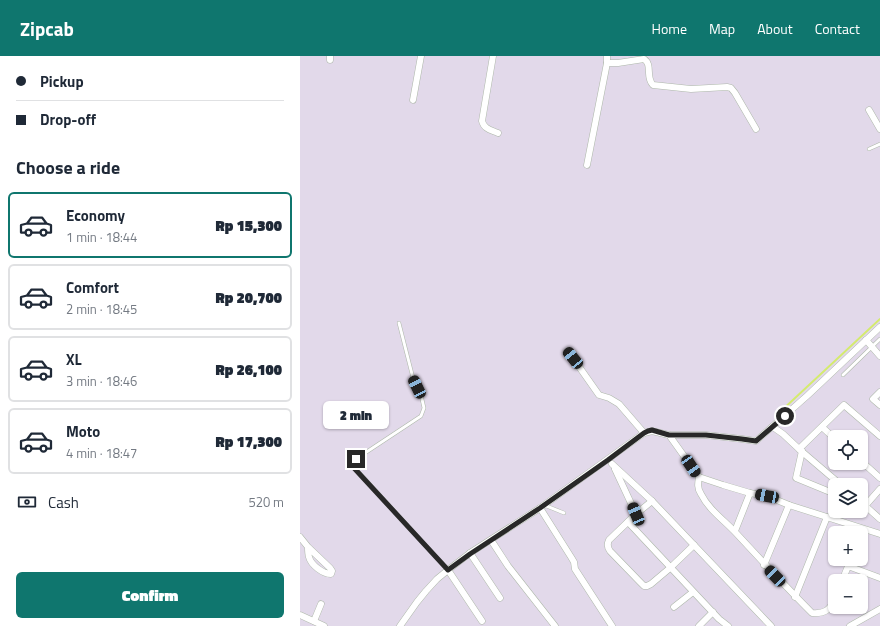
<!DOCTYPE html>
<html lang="en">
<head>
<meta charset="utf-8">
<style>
  :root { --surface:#fff; --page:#f2f2f3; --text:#1f2937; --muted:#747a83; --line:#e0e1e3; --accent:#0f766e }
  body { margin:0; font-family:"Titillium Web",sans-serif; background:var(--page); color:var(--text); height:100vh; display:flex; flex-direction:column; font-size:15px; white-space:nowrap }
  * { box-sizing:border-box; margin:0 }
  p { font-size:13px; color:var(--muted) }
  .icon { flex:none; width:22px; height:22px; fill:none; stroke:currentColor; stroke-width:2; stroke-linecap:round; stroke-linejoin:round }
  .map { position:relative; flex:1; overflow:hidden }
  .panel { display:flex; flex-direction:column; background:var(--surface); width:300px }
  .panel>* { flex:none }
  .guide { display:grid; align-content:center; height:88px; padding:0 16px; background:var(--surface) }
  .tools { position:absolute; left:528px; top:374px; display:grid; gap:8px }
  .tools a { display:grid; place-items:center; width:40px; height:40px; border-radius:6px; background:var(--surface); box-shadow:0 1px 3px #0004; font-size:20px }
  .end { position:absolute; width:18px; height:18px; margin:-9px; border:5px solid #282828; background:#fff; box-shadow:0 0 0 2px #fff }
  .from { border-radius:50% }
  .bubble { position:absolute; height:28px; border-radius:6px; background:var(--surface); box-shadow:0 1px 3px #0004; font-size:13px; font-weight:800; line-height:28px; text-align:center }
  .car { position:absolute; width:12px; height:24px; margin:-12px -6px; border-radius:5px; box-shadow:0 0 3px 1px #0007; background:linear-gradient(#222 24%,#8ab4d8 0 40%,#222 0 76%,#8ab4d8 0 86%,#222 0) }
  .guide b { display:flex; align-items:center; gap:14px; height:38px; font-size:15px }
  .guide b+b { border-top:1px solid var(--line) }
  .guide i { width:10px; height:10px; background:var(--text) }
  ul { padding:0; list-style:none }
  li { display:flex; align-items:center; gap:12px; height:66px; margin:0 8px 6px; padding:0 8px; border:2px solid var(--line); border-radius:6px }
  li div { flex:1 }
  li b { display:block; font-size:15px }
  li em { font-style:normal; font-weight:800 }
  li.on { border-color:var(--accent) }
  li>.icon { width:36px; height:36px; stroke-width:1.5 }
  h2 { padding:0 16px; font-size:18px; line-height:48px }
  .pay { display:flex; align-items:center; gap:10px; height:44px; padding:0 16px; font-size:15px }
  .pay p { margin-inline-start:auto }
  .action { display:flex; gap:8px; margin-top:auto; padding:8px 16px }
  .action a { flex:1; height:46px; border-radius:6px; background:var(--accent); color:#fff; font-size:16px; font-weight:800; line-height:46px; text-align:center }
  header { display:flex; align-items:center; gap:24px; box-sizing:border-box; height:56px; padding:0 20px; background:var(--accent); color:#fff }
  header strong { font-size:19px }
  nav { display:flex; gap:22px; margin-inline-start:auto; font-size:14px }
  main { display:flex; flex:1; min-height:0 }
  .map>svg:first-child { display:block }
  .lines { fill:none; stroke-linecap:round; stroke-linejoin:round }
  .stream { stroke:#d4eb6d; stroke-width:2 }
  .service-casing { stroke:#aeb8aa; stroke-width:4 }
  .minor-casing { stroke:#aeb8aa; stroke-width:7 }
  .service { stroke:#fff; stroke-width:3 }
  .minor { stroke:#fff; stroke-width:6 }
  .route { stroke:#282828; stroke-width:5 }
</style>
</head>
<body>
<header>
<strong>Zipcab</strong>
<nav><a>Home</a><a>Map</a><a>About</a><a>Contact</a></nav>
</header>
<main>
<section class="panel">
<div class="guide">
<b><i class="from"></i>Pickup</b>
<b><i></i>Drop-off</b>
</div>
<h2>Choose a ride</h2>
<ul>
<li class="on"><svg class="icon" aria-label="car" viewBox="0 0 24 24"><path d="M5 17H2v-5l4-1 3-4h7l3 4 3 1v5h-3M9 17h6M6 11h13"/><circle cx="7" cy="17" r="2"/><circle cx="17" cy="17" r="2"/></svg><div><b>Economy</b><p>1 min · 18:44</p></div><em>Rp 15,300</em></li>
<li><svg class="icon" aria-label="car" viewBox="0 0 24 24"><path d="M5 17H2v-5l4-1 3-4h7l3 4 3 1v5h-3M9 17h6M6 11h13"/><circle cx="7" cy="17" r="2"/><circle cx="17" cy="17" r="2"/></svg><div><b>Comfort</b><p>2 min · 18:45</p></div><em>Rp 20,700</em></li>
<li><svg class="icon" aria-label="car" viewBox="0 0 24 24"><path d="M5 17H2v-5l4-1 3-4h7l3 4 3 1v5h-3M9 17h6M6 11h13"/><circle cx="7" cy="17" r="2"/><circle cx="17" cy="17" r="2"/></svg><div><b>XL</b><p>3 min · 18:46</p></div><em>Rp 26,100</em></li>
<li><svg class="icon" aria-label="car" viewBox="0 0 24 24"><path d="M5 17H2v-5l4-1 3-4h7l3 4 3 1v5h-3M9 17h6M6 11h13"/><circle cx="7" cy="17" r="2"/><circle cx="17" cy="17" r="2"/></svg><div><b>Moto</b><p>4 min · 18:47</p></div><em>Rp 17,300</em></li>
</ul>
<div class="pay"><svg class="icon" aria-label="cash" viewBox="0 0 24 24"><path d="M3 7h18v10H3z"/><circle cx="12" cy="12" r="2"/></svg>Cash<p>520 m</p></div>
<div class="action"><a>Confirm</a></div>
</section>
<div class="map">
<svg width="580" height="570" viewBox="0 0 580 570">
  <rect width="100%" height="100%" fill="#e2d9ea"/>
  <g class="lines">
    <path class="stream" d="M480 356 580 263"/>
    <defs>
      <g id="service">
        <path d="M569 93 580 88"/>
        <path d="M99 267 113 322 121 339 124 352 121 360 56 403 55 412 148 514"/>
        <path d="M543 319 580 283"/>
        <path d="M244 449 264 457"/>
      </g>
      <g id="minor">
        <path d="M30 0V4"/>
        <path d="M193 0 182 65C184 73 191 74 198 77"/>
        <path d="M307 0V7H318L344 3C353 9 345 21 353 29L391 33 427 31 431 32 435 37 456 73"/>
        <path d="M113 44 121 0"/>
        <path d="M569 54 580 73"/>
        <path d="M287 109 307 7"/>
        <path d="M566 284 580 300"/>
        <path d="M268 295 299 339 309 342 319 348 344 377"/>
        <path d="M580 336 573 343 580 349"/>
        <path d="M473 371 483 378 499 393 544 349 580 380"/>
        <path d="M522 371 535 383"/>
        <path d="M369 379 399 421 423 429 450 437 467 440 489 449 580 478"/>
        <path d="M500 394 541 429"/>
        <path d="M502 395 496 422 535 438"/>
        <path d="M561 405 580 422"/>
        <path d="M312 408 352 445 471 570"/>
        <path d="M315 413 336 458"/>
        <path d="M399 421C398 427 397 432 401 438 409 454 424 464 436 477 461 504 486 531 512 557 525 558 529 554 535 544"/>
        <path d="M352 445 336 458 309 484C307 488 307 491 310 495L340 526 344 530H347L351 528 370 512 394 489"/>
        <path d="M562 447 580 463"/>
        <path d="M561 448 565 450 580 433"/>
        <path d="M240 452 271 501 274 506 275 513 312 570"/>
        <path d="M328 466 419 563 428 570"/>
        <path d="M435 475 450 437"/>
        <path d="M0 481 8 491 30 512 32 515 31 518C23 518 11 509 9 501 8 498 8 494 8 491"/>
        <path d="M191 484 208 510 255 570"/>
        <path d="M170 497 200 542"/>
        <path d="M464 509 489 449"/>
        <path d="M548 510 580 522"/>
        <path d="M148 514 182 565"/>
        <path d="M542 525 551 503"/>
        <path d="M495 541 527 461"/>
        <path d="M374 551 393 536"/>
        <path d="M0 559 24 570"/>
        <path d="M14 565 21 548"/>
        <path d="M100 570 117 546 126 535 137 523 148 514 170 497 240 452 308 403 344 377 352 375 369 379H406L442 383 456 385 508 339 580 271"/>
        <path d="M399 570 413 556"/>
        <path d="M550 570 580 553"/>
      </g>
    </defs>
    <use href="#service" class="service-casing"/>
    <use href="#minor" class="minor-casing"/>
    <use href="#service" class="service"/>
    <use href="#minor" class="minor"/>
  </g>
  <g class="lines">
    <path class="route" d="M56 403 54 412 148 514 170 498 240 452 308 404 344 377 348 375 352 374 369 379H406L442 383 456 385 485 360"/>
  </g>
</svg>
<div class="tools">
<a><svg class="icon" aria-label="locate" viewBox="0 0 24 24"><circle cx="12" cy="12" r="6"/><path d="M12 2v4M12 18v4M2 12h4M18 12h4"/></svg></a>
<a><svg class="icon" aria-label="layers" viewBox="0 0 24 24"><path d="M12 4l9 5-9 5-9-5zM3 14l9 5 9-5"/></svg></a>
<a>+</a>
<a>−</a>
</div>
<i class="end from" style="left:485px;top:360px"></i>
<i class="end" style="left:56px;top:403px"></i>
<div class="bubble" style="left:23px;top:345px;width:66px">2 min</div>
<i class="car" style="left:273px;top:302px;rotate:321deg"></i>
<i class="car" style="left:117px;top:331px;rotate:334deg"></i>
<i class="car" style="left:391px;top:410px;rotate:146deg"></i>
<i class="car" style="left:467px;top:440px;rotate:281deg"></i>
<i class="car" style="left:336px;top:458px;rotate:337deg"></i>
<i class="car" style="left:475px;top:520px;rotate:316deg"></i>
</div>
</main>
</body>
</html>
